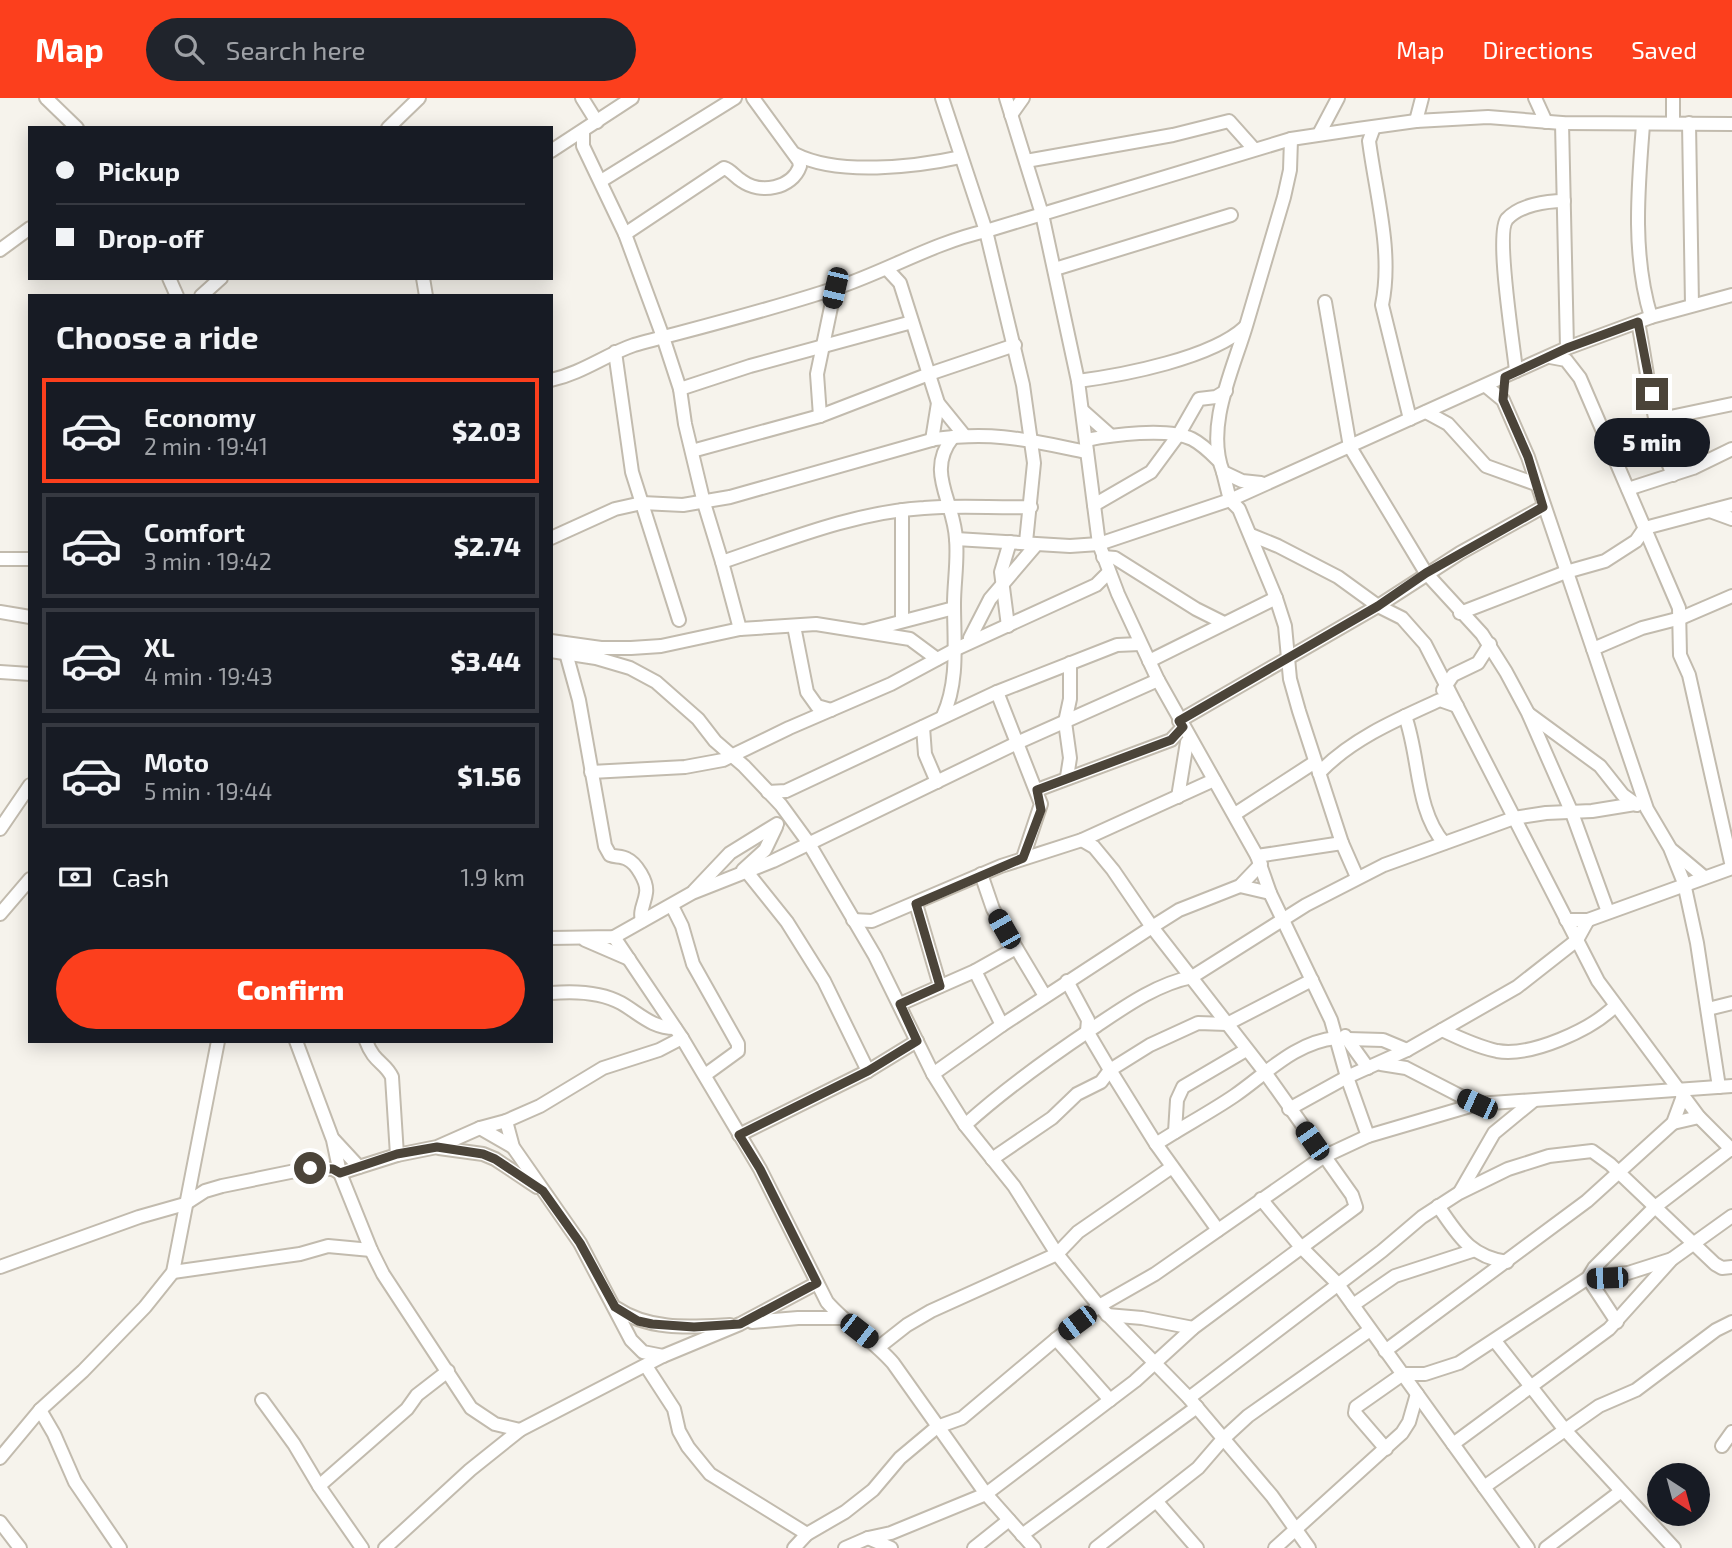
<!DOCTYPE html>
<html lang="en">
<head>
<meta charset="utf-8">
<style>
  :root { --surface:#171b24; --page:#20242c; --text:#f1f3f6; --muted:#9ea1a6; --line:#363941; --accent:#fc3f1d }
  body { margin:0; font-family:"Exo 2",sans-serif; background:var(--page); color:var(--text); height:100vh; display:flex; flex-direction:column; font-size:26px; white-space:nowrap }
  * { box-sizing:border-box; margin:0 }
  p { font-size:23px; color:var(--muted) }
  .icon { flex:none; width:38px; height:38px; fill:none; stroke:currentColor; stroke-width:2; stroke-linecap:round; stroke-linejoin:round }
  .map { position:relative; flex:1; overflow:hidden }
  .sheet { position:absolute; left:28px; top:196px; width:525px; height:749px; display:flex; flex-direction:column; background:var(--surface); border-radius:0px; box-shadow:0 4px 18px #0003 }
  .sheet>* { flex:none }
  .hud { position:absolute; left:28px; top:28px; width:525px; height:154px; border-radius:0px; box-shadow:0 4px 18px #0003; display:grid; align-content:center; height:154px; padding:0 28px; background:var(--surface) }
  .needle { width:46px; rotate:144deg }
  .tools { position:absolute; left:1647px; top:1365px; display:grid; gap:14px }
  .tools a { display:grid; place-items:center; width:63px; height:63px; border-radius:50%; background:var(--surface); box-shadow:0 4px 18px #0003; font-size:35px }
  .end { position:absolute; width:32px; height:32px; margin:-16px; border:9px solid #4b4439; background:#fff; box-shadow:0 0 0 4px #fff }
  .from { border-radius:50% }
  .bubble { position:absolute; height:49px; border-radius:24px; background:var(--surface); box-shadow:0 4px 18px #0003; font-size:23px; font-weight:800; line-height:49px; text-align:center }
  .car { position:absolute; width:21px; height:42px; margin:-21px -10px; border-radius:9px; box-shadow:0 0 5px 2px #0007; background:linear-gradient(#222 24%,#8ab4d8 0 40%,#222 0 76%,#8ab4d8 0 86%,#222 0) }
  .hud b { display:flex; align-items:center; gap:24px; height:66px; font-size:26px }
  .hud b+b { border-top:2px solid var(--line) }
  .hud i { width:18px; height:18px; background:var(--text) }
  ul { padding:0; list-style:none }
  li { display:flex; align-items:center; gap:21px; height:105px; margin:0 14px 10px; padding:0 14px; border:4px solid var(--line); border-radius:0px }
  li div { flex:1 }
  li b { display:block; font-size:26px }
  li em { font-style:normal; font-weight:800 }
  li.selected { border-color:var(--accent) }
  li>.icon { width:63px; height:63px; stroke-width:1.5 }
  h2 { padding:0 28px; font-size:32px; line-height:84px }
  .pay { display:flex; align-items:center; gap:18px; height:77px; padding:0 28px; font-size:26px }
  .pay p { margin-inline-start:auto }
  .primary-button { display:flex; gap:14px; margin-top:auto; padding:14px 28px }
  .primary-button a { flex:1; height:80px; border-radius:42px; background:var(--accent); color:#fff; font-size:28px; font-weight:800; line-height:80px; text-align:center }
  header { display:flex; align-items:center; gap:42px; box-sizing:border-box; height:98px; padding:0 35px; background:var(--accent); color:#fff }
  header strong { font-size:33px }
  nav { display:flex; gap:38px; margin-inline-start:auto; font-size:24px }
  .search { width:490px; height:63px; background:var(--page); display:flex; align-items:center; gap:18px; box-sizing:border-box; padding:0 24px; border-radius:38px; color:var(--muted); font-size:26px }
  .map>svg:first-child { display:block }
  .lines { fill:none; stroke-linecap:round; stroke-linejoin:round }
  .minor-casing { stroke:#c2bbae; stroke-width:16 }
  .minor { stroke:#fff; stroke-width:12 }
  .route { stroke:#4b4439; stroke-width:9 }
</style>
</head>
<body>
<header>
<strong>Map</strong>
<div class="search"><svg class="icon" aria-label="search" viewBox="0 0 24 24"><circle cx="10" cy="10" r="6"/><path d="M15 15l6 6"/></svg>Search here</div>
<nav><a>Map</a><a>Directions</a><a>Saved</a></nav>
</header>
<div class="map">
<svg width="1732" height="1450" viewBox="0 0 1732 1450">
  <rect width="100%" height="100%" fill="#f6f3ec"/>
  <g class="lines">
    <defs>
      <g id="minor">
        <path d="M46 0 77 30"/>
        <path d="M582 0 597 24"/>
        <path d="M942 0 986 133 1023 287 1034 365 1026 444"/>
        <path d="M1006 0 1042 116 1078 283 1099 446 1118 496 1158 582 1257 758 1270 795 1331 922 1347 979 1368 1038"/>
        <path d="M1535 0 1546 24"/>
        <path d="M1673 0V24"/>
        <path d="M1011 17 1023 0"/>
        <path d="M1416 23 1422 0"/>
        <path d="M1562 25 1567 250"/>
        <path d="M1689 25 1692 207"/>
        <path d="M1643 27C1638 91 1632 157 1651 219"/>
        <path d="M1374 29 1369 43C1376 97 1393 154 1382 207L1410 321"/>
        <path d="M388 30 419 0"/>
        <path d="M583 34V48L625 136 663 239 680 291 685 326 704 405 722 464C787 442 855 414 924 410 959 407 995 410 1031 409"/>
        <path d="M1319 36 1338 0"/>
        <path d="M551 53 632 0"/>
        <path d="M795 56C838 78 915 69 961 59"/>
        <path d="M1026 63 1173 37 1229 23 1254 51"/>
        <path d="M601 83 735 0"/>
        <path d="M625 136 724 70C731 72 735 79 742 83 760 96 792 91 800 68L799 63 753 0"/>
        <path d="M0 152 30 130"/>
        <path d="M887 171 900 185 938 305 964 337"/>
        <path d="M1055 171 1231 117"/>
        <path d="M169 180 177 198"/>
        <path d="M423 180 426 198"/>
        <path d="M201 198 221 180"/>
        <path d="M1325 204 1350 349 1426 475 1482 536 1506 574 1528 615 1572 715 1608 814"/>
        <path d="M1638 224C1648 274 1652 330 1673 377"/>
        <path d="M615 254 632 374 679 522"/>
        <path d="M1550 259 1566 262 1580 280 1679 510 1680 557 1689 577 1732 769"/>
        <path d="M1516 273C1514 250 1495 135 1507 121 1520 107 1546 103 1564 103"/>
        <path d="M551 282C582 275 605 257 634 247 701 229 770 212 836 190 887 173 933 145 986 133L1291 41 1358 31 1416 23 1488 19 1562 25 1732 26"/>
        <path d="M1078 283C1124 277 1212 260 1245 229"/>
        <path d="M1486 288 1503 302 1528 359 1593 551"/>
        <path d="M680 291 750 268 912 224"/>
        <path d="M1083 313 1110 337"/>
        <path d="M1426 314 1448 326 1486 368 1536 386"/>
        <path d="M820 318 817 276 835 190"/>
        <path d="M1656 322 1732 306"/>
        <path d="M932 342 938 305"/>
        <path d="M1086 342C1111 337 1168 329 1192 341 1202 346 1210 354 1218 362"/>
        <path d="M692 353 820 318 929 276 1015 247"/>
        <path d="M1223 374 1230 402 1239 411 1276 500 1285 528 1290 581 1299 613 1342 745 1357 779"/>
        <path d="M1261 385 1242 383 1223 374C1205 328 1233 272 1246 228 1259 185 1271 142 1284 99L1290 72 1291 41"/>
        <path d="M1628 391 1693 370 1732 351"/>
        <path d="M1094 407 1151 374 1179 336 1199 301 1216 299 1226 293"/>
        <path d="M902 412V523"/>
        <path d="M1710 413 1732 421"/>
        <path d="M1251 437 1278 448 1338 479 1378 508 1402 520 1425 546 1598 883 1699 1019 1732 1052"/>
        <path d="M551 440 615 411 642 405 683 407 730 399 935 341C996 333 1027 342 1087 354"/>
        <path d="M956 441 1070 448 1099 446 1230 402 1567 250 1651 219 1732 197"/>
        <path d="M1103 459 1115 460 1196 511 1224 525"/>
        <path d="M0 461H30"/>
        <path d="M722 464 740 531"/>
        <path d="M0 514 30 519"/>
        <path d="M1460 515 1566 474 1605 463 1636 443 1645 430 1732 407"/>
        <path d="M794 528 807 594 817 608 831 612"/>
        <path d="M1008 528 1001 474 1010 444"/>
        <path d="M866 533 954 510"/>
        <path d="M970 540 990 501 1036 447"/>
        <path d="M551 543 601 550H631L661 548 740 531 816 526 910 541 937 561"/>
        <path d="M551 553 596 560 630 570 656 584 698 621 715 643 744 668 781 707 808 744 875 858 933 976 965 1027 1014 1088 1057 1156 1099 1208 1189 1300 1272 1398 1309 1450"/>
        <path d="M566 555 579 602 605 748 610 757C615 759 622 758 627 761 636 765 648 784 646 795 645 805 639 812 642 823"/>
        <path d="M1149 563 1276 500"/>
        <path d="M0 574 30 576"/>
        <path d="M1443 592 1453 577 1478 565 1490 546"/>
        <path d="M997 594 1041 706 1023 760"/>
        <path d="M1529 616 1600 668 1623 697 1637 707"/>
        <path d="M943 618C959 583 954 544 954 506 954 485 958 463 956 441 954 402 925 374 953 339"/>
        <path d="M1405 618C1420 659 1415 711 1444 745"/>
        <path d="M1179 623 1378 508 1460 455 1543 409"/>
        <path d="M923 629 925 656 937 684"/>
        <path d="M591 674 685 669 723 662 789 630 891 586 956 551 1096 487 1109 474"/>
        <path d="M1319 675C1351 641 1398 621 1440 602L1457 608"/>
        <path d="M1067 679 1070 660 1065 624 1070 601V565"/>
        <path d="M1037 692 1171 642 1183 629"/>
        <path d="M768 694 786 693 997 594 1117 547 1140 546"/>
        <path d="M1178 699 1187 644"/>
        <path d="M1235 716 1315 664"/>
        <path d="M0 731 30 687"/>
        <path d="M1673 753 1704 779"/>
        <path d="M1257 758 1342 745"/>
        <path d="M743 772 765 752 776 729"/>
        <path d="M747 774 787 824 824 883 868 973"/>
        <path d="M981 776 993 811 1045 898"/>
        <path d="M1240 788 1270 795"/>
        <path d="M694 793 730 755 777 726"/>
        <path d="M916 806 940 888"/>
        <path d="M672 808 682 828 693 866 738 946V953L705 977"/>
        <path d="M0 816 30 781"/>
        <path d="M853 822 872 823 1001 768 1082 742 1214 682"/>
        <path d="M1566 822H1588L1732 770"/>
        <path d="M614 839 682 940 760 1071 827 1204C847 1227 873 1242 893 1265L986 1396 1034 1450"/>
        <path d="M551 840 614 839 692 795 773 763 1019 644 1158 582"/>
        <path d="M585 842 629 861"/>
        <path d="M975 873 1002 927"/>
        <path d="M1067 883 1088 922 1087 933 1110 972 1156 1046 1218 1132"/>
        <path d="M551 895C574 893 601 894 621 905 640 916 652 930 675 930"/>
        <path d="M900 906 975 873 1016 850"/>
        <path d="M1708 911 1732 905"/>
        <path d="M1442 932C1459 940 1478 949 1497 953 1531 959 1591 932 1615 908"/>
        <path d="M1345 938 1368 970"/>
        <path d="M1348 941 1383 942 1407 952"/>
        <path d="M296 943 333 1042 340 1075 371 1152 383 1176 471 1310 495 1326 520 1332"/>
        <path d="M366 943C374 965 385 964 392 979L397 1057"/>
        <path d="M1381 966 1406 970 1476 1006"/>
        <path d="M933 976 1002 927 1152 829 1179 812 1240 788 1261 766"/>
        <path d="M1719 989 1697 845 1684 785 1670 750 1647 711 1593 551 1642 530 1681 520 1732 498"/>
        <path d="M1289 1011 1347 979 1407 952 1517 889 1577 842 1588 822"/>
        <path d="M506 1023 513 1049 580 1145 631 1242 643 1254 663 1258"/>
        <path d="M1673 1025 1699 1019"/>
        <path d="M965 1027C1005 991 1048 960 1093 930 1123 910 1156 886 1192 879L1306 807 1384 767 1514 720 1546 715 1592 713 1635 706"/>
        <path d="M480 1030 513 1049"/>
        <path d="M1175 1034 1177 1002 1183 989 1246 952"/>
        <path d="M739 1037 868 973 917 943"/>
        <path d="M334 1042 359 1069"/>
        <path d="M1156 1046C1182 1029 1209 1015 1234 998 1266 976 1295 944 1336 940"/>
        <path d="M439 1050 483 1056 495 1061 537 1089"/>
        <path d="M992 1061 1052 1020 1077 996 1101 984 1110 972 1150 947 1198 925 1227 926 1312 882"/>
        <path d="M1460 1094 1494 1035 1533 1003"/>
        <path d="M1261 1101 1300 1148 1337 1185 1528 1450"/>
        <path d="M1438 1108C1459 1138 1469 1158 1507 1164"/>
        <path d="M0 1169 139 1119 185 1106 205 1093 222 1088 310 1070 333 1071 340 1075 397 1057 437 1049 480 1030 506 1023 540 1008 603 970 659 952 682 940"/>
        <path d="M173 1174 300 1156 328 1148 371 1152"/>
        <path d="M1588 1180 1628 1175 1672 1161"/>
        <path d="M1588 1180 1617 1224"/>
        <path d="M1353 1207 1395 1178 1472 1153"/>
        <path d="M616 1210C650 1233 691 1229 730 1227"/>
        <path d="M1107 1217 1142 1220 1193 1230"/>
        <path d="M752 1224 798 1220H842"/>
        <path d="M1056 1241 1110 1302"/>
        <path d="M1495 1243 1565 1332 1674 1450"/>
        <path d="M879 1249 907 1227 931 1213 1057 1156 1078 1134 1172 1069"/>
        <path d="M1385 1253 1587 1103 1673 1025 1683 998"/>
        <path d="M646 1268 674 1311 679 1333 688 1349 710 1376 807 1436"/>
        <path d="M1189 1300 1382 1153 1422 1119 1459 1095 1508 1071 1549 1058 1592 1053 1610 1066 1715 1166 1722 1170 1732 1169"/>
        <path d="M262 1302 294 1346 319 1388"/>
        <path d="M40 1312 54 1336 75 1384 120 1450"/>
        <path d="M1453 1346 1609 1231 1672 1161 1732 1118"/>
        <path d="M1722 1348 1732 1334"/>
        <path d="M1386 1351 1355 1315 1356 1309 1403 1276H1425L1459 1265 1588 1180 1594 1170 1655 1109 1732 1050"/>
        <path d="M0 1360 40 1312 83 1273 145 1209 173 1174 218 943"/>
        <path d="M1484 1389 1599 1308 1636 1292 1716 1232 1732 1224"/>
        <path d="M1157 1404 1197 1450"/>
        <path d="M0 1424 20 1450"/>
        <path d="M1022 1437 1197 1309"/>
        <path d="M868 1440 891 1450"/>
        <path d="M362 1450 319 1388 407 1311 417 1297 448 1273"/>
        <path d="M385 1450 470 1372 520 1332 663 1258 740 1226 817 1185"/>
        <path d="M794 1450 807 1436 845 1414 873 1392 900 1360 937 1329 962 1320 1056 1241 1099 1208 1155 1176 1323 1059 1368 1038 1477 1006 1732 988"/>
        <path d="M845 1450 868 1440 891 1435 986 1396 1135 1283 1193 1230 1356 1109 1352 1097 1264 973 1152 829 1113 772 1094 749 1082 742"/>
        <path d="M974 1450 1009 1422"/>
        <path d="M1096 1450 1198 1370 1223 1341 1248 1318 1370 1232"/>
        <path d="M1275 1450 1402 1335 1409 1324 1417 1296"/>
        <path d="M1546 1450 1620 1394"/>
      </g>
    </defs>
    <use href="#minor" class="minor-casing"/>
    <use href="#minor" class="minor"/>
  </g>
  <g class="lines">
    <path class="route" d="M310 1070 333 1071 340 1075 397 1056 437 1049 483 1056 495 1061 543 1093 580 1145 615 1209 638 1223 652 1226 694 1229 740 1226 817 1185 760 1071 739 1037 868 973 917 943 900 906 940 888 916 806 1023 760 1041 712 1037 692 1171 642 1183 629 1179 623 1378 508 1426 475 1543 409 1528 359 1503 302 1505 279 1567 250 1638 224 1652 296"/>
  </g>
</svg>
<div class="tools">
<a><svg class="needle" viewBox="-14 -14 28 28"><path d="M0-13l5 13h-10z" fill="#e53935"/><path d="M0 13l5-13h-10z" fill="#9ea1a6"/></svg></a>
</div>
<i class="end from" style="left:310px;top:1070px"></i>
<i class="end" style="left:1652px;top:296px"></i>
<div class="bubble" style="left:1594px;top:320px;width:116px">5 min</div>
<i class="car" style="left:835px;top:190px;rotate:193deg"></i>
<i class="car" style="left:1004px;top:831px;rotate:330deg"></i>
<i class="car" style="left:1477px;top:1006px;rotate:294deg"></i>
<i class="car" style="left:1312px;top:1043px;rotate:325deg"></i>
<i class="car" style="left:1607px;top:1180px;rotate:268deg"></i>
<i class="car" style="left:1077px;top:1225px;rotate:233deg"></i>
<i class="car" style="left:859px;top:1233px;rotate:128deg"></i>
<div class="hud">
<b><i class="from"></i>Pickup</b>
<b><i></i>Drop-off</b>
</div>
<section class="sheet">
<h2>Choose a ride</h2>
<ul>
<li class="selected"><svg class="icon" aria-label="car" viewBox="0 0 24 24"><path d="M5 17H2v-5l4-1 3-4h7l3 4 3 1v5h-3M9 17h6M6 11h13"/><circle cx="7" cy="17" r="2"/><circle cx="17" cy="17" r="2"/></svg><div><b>Economy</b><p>2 min · 19:41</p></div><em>$2.03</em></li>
<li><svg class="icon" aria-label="car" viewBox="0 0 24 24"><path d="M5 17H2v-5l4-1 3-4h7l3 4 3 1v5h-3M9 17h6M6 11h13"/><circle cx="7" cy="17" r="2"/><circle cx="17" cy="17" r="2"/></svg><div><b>Comfort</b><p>3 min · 19:42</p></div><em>$2.74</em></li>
<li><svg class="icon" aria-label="car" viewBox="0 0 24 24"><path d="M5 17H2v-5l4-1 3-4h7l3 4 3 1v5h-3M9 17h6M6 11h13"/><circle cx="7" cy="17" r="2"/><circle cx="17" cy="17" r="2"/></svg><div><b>XL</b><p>4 min · 19:43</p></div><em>$3.44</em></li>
<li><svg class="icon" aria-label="car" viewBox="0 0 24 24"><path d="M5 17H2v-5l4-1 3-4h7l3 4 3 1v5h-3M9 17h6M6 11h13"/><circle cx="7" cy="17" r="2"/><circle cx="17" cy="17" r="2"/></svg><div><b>Moto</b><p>5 min · 19:44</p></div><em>$1.56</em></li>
</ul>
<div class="pay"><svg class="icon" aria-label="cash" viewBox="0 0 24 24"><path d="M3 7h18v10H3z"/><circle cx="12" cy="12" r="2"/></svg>Cash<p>1.9 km</p></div>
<div class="primary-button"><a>Confirm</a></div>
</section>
</div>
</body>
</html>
